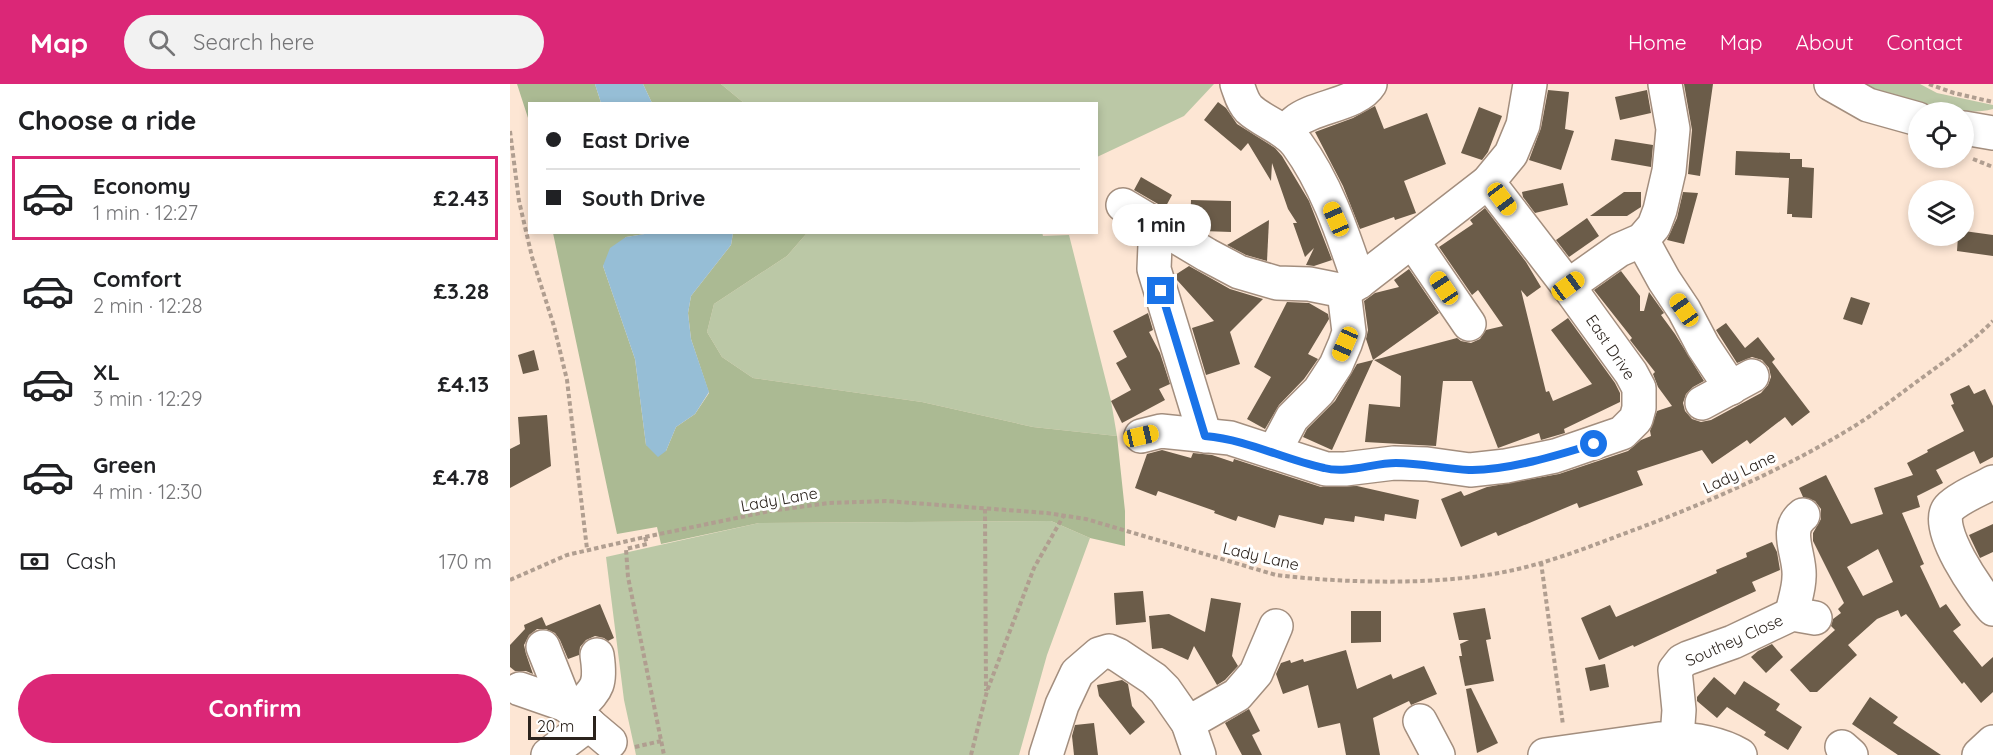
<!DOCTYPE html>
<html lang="en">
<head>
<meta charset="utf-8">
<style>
  :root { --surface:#fff; --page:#f2f2f2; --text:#202124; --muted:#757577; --line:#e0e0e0; --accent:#db2777 }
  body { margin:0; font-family:Quicksand,sans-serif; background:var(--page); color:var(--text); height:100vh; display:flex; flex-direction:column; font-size:22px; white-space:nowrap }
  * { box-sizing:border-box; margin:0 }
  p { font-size:20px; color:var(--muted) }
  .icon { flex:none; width:33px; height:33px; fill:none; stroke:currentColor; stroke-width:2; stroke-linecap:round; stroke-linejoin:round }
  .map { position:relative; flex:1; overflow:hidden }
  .details { display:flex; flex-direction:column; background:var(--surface); width:510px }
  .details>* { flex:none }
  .top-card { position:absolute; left:18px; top:18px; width:570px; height:132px; border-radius:0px; box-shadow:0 3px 9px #0003; display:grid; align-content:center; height:132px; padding:0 18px; background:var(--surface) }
  .buttons { position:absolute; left:1398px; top:18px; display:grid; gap:12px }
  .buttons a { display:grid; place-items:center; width:66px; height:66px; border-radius:50%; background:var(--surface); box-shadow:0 3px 9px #0003; font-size:30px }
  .scale { position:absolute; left:18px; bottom:15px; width:68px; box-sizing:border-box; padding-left:6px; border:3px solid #2b231d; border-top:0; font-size:16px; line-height:21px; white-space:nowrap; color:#2b231d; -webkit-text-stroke:4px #fff; paint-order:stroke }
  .end { position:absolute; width:27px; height:27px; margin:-14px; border:8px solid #1a73e8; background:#fff; box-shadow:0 0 0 3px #fff }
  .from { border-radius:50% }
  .bubble { position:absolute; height:42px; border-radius:21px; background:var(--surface); box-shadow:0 3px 9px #0003; font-size:20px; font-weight:700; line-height:42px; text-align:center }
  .car { position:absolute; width:18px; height:36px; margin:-18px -9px; border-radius:8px; box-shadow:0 0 4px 2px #0007; background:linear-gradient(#f5c518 24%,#345 0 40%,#f5c518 0 76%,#345 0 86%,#f5c518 0) }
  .top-card b { display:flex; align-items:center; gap:21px; height:57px; font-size:22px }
  .top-card b+b { border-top:2px solid var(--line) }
  .top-card i { width:15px; height:15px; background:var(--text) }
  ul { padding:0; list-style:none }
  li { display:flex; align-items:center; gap:18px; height:84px; margin:0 12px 9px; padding:0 6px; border:3px solid transparent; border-radius:0px }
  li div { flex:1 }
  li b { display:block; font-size:22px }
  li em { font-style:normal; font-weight:700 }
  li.current { border-color:var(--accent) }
  li>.icon { width:54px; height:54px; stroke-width:1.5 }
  h2 { padding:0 18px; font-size:27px; line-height:72px }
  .pay { display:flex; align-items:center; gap:15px; height:66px; padding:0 18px; font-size:22px }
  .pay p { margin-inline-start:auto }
  .cta { display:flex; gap:12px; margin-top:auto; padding:12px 18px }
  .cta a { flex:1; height:69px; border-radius:36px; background:var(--accent); color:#fff; font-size:24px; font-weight:700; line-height:69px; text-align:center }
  header { display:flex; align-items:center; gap:36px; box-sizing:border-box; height:84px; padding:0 30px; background:var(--accent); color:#fff }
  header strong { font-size:28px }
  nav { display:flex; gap:33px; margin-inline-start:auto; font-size:21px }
  .search { width:420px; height:54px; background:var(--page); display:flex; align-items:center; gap:15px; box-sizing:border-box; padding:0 21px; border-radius:33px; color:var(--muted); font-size:22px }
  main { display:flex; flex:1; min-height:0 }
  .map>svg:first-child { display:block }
  .green { fill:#bbc8a6 }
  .forest { fill:#abba93 }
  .water { fill:#96bed6 }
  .building { fill:#6b5c49; fill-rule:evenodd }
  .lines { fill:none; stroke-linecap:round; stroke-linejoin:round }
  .minor-casing { stroke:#a38e7e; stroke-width:36 }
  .path { stroke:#b09e90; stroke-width:4; stroke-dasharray:4.5 3; stroke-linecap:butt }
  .minor { stroke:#fff; stroke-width:33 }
  .route { stroke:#1a73e8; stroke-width:8 }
  .labels { text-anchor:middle; stroke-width:6; stroke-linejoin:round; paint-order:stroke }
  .street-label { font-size:16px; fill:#2b231d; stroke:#fff }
</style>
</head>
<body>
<header>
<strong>Map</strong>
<div class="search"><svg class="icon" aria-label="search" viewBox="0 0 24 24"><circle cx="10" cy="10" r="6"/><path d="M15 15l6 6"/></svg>Search here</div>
<nav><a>Home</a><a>Map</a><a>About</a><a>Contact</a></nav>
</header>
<main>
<section class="details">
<h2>Choose a ride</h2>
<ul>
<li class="current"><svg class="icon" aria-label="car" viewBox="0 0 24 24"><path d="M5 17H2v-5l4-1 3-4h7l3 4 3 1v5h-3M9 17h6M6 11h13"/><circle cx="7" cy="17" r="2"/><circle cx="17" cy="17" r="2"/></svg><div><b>Economy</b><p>1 min · 12:27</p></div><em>£2.43</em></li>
<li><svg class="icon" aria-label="car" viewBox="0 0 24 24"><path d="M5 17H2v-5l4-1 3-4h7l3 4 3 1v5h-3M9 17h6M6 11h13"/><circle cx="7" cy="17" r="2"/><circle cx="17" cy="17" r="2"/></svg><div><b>Comfort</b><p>2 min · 12:28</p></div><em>£3.28</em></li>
<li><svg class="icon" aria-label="car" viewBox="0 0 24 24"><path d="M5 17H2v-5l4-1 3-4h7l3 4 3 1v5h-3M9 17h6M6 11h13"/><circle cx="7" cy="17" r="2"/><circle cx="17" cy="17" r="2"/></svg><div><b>XL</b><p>3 min · 12:29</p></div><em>£4.13</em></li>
<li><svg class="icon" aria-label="car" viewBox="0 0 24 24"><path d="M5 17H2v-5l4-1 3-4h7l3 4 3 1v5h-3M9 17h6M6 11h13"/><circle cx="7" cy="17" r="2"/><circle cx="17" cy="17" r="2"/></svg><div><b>Green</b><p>4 min · 12:30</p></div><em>£4.78</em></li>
</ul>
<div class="pay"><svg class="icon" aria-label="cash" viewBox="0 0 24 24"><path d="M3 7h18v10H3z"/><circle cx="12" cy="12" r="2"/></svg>Cash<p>170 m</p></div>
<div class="cta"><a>Confirm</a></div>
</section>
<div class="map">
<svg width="1483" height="671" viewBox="0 0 1483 671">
  <rect width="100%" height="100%" fill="#fde6d4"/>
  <g class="green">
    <path d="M211 0H704L674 32 587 73 586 20 234 19Z"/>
    <path d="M1342 0H1410L1427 9 1483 21V25C1443 35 1380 13 1342 0Z"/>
    <path d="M532 148 533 152 559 151 601 317 607 352 523 343 412 318 243 294 212 273 197 248 204 220 277 172 297 149Z"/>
    <path d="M541 437 580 454 537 571 509 671H126L114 616 96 473 249 439Z"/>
  </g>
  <g class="forest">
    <path d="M7 0H85L91 19 20 20 19 37Z"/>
    <path d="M133 0H211L234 19H142Z"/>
    <path d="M43 149H141L116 153 93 182 125 275 136 361 156 367 166 343 185 330 199 309 181 255 178 229 181 212 221 161 223 149H297L277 172 204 220 197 248 212 273 243 294 412 318 523 343 607 352 615 427V462L580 454 541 437 249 439 151 460 147 443 107 450Z"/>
  </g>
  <g class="water">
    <path d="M85 0H133L142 19H91Z"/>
    <path d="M141 149H223L221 161 181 212 178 229 181 255 199 308 185 330 166 343 156 367 148 373 136 361 125 275 93 182 100 164 116 153Z"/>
  </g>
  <g class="building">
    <path d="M1174 0H1203L1190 92 1178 90 1182 46Z"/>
    <path d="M1038 6 1059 8 1055 45 1064 47 1051 86 1019 76 1031 44Z"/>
    <path d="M1137 6 1141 29 1110 36 1105 13Z"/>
    <path d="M708 18 716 24 727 40 765 64 772 72 799 117 822 176 804 182 796 181 804 164 795 173 783 139H787L778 125 762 79 761 97 738 59 731 67 694 36Z"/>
    <path d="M865 22 874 45 917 29 936 80 894 97 906 129 885 136 884 133 850 145 833 102 805 48 843 34Z"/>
    <path d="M969 23 992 32 978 68 972 76 951 69Z"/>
    <path d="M1105 55 1143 61 1141 83 1101 76Z"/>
    <path d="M1226 67 1280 69V75H1292V83L1304 84 1302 134 1282 133V130H1277L1279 94 1225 91Z"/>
    <path d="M631 93 662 111 655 124 624 106Z"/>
    <path d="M1053 99 1058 121 1025 129 1013 113 1012 108Z"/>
    <path d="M1114 108H1131V123L1117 132H1080Z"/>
    <path d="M1173 108 1188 109 1174 160 1157 156 1167 134Z"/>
    <path d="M681 116 721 117V148L693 147 680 139Z"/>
    <path d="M975 124 1016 178 1031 203 1017 213 1011 206 1036 308 1039 307 1043 317 1082 300 1041 246 1058 234 1105 299 1110 309V318L1054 345 1055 349 1031 356 1029 349 988 364 962 297H933L926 362 855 358 859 320 890 323 891 292 864 276 947 254 951 257 961 259 970 255 976 246 993 242 968 206 962 211 929 163 963 140 960 136Z"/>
    <path d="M1077 134 1089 152 1059 173 1046 156Z"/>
    <path d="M759 136 757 177 736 171 717 161Z"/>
    <path d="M1454 147 1483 151V172L1447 167 1448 152H1454Z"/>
    <path d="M679 182 720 205 753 215 720 248 730 280 696 291 682 244 704 237 667 196 665 191Z"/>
    <path d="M899 185 929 229 863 276 864 274 822 366 793 353 797 345 825 317 847 280 863 276 856 255 858 246 854 217 865 209 889 203 884 196Z"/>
    <path d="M1111 187 1130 212V227H1134L1139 208 1154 229 1151 231 1165 250 1194 297 1183 303 1176 310 1173 319 1175 327 1182 335 1191 338 1201 336 1251 309 1258 301 1261 293 1259 284 1252 276 1242 273 1227 279 1206 246 1216 239 1235 264 1248 253 1265 275 1262 278 1300 328 1282 342 1275 333 1240 360 1237 356 1202 380 1192 366 1127 387 1133 401 1069 424 1067 419 988 452 986 448 951 463 931 415 951 407 954 412 977 403 1049 390 1118 367 1131 356 1141 352 1140 347 1147 327 1162 322 1148 303 1143 290 1145 288 1120 256 1122 254 1084 206Z"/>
    <path d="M1341 213 1360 219 1352 241 1333 235Z"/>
    <path d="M777 218 799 219 818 230 819 235 798 270 808 275 794 295 769 321 755 345 737 335 761 293 744 283Z"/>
    <path d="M638 229 643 246 639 248 650 269 660 300 649 305 655 316 612 339 601 317 621 306 606 279 617 273 603 247Z"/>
    <path d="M24 266 29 286 13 290 8 271Z"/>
    <path d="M1459 301 1464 310 1475 305 1483 322V373L1470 380 1464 367 1426 386 1433 399 1407 412 1410 423 1392 429 1414 480 1410 482 1430 524 1436 520 1451 541 1443 547 1472 583 1483 573V608L1471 619 1454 598 1452 600 1396 530 1391 533 1388 526 1367 535 1338 561 1347 571 1307 608H1300L1280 586 1325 546 1321 542 1323 535 1331 529 1328 525 1334 519 1303 457V449L1311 435V425L1305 417 1293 413 1289 404 1316 391 1341 440 1373 430 1364 404 1403 391 1397 379 1418 368 1417 366 1454 347 1441 321 1444 320 1440 310ZM1368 465 1383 498 1353 512 1337 483Z"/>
    <path d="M37 331 41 382 0 404V365L10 360 8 333Z"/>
    <path d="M652 366 681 374 683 369 702 371 723 378 724 375 811 403 847 402 909 416 906 435 875 430 874 437 845 432 844 438 815 434 813 441 769 431 765 444 728 432 726 437 704 429 705 427 648 407 646 412 625 404 637 370Z"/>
    <path d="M1483 440V468L1470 474 1459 451Z"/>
    <path d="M1262 458 1267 468 1270 486 1242 498 1246 507 1124 563 1123 561 1089 576 1071 534 1100 521 1106 533 1207 489 1206 486 1237 473 1236 469Z"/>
    <path d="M633 507 636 538 606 541 604 509Z"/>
    <path d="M701 514 731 519 722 572 728 582 715 596 707 601 684 562 678 576 652 564 642 565 639 532 659 530 695 548Z"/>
    <path d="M90 520 104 554 98 557 94 554 85 552 76 556 70 563 69 571 58 575 50 556 45 549 36 545H27L19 551 14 561 16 570 23 590 16 587H5L0 583V561L15 545 14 541 32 533 36 542Z"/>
    <path d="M975 524 981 555 976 556 984 597 955 602 949 572H952L950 560 959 556H949L943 529Z"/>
    <path d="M841 527H871V558L841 559Z"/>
    <path d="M1262 560 1273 573 1256 589 1241 573 1248 567Z"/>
    <path d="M836 566 847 605 881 590 883 595 914 582 927 610 901 621 899 617 863 634 870 671H836L830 639 808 644 798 601 773 610 766 590 771 579 780 576 781 579 793 575 794 578Z"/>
    <path d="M1095 580 1099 603 1080 607 1075 584Z"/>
    <path d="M1204 593 1225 611 1234 597 1270 620 1266 626 1292 643 1278 666 1254 651 1256 648 1217 623 1207 634 1187 617V613Z"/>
    <path d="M612 596 618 600 622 622 635 638 620 651 589 612 587 601Z"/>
    <path d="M961 604 988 659 967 669 956 605Z"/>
    <path d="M1360 613 1388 633 1383 639 1431 671H1388L1342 640Z"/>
    <path d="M739 625 750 647 742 651 752 671H732L715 639Z"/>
    <path d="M584 639 588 671H564L562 652 565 641Z"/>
  </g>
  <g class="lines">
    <defs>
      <g id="minor">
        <path d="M727 0C730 8 732 18 739 25 753 38 775 44 787 60 817 101 833 151 849 198"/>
        <path d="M1321 0 1358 21 1408 35"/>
        <path d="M1454 44 1483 49"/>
        <path d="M776 49C779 46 782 41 785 38 804 22 847 21 860 0"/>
        <path d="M613 121 697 171 729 188 767 199 799 200 834 207"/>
        <path d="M652 145 645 161 644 185 695 352"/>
        <path d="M1132 156 1154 196 1174 226 1193 262 1221 304"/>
        <path d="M903 158 959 240"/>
        <path d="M1058 202 1109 166 1132 156 1144 142 1150 126 1159 87 1163 45 1155 0"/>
        <path d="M834 207 849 198 978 98 1001 70 1013 41 1020 0"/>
        <path d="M1192 319 1242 292"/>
        <path d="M631 352 651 347 720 354 816 385H835L884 379 917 380 960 386 996 382 1045 372 1112 349 1126 335 1129 324V304L1121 289 1058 202 978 98"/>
        <path d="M764 368 782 334 809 307 826 281 835 260 839 248 834 207"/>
        <path d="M1483 398C1471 405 1448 414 1439 424 1422 443 1469 509 1483 525"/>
        <path d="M1282 530C1284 518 1289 505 1289 493 1291 472 1273 446 1293 431"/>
        <path d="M10 605 56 621 33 563"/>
        <path d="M56 621 100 658"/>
        <path d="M64 628C86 605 92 604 87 571"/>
        <path d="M910 637 928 671"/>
        <path d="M678 639 727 611 746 589 766 542"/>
        <path d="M1167 654 1169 626 1165 586 1172 577 1178 574 1223 558 1282 530 1305 534"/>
        <path d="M1332 663 1341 671"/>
        <path d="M38 671 79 640"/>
        <path d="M536 671 552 621 567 589 589 570 599 567 608 571 644 595 655 606 678 639 689 671"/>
        <path d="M1035 671 1149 655C1176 654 1207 658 1230 671"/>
        <path d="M1469 671 1483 658"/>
      </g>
    </defs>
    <use href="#minor" class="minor-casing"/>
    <g class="path">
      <path d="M1419 0 1444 9 1483 18"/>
      <path d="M0 47 9 117 22 173 44 242 57 296 77 465"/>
      <path d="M1463 75 1483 83"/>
      <path d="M475 425 476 607"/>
      <path d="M135 453 137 460 116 465 118 493 154 671"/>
      <path d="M1031 478 1053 641"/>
      <path d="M0 496 57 471 135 453 260 427 319 419 376 417 537 429 576 435 766 491C832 499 918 501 983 490 1027 483 1071 466 1113 450 1192 421 1271 387 1343 343 1364 330 1385 314 1405 299 1432 279 1459 261 1483 237"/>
      <path d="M125 663 151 657"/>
      <path d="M461 671 477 607 524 484 554 431"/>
    </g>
    <use href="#minor" class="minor"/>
  </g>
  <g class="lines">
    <path class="route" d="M651 207 695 352C739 356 772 375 814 384 837 390 863 379 886 379 911 379 935 385 959 386 996 387 1049 371 1084 360"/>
  </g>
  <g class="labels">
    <g class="street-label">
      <text transform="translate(1101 263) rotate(56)" y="6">East Drive</text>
      <text transform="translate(1229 388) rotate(-25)" y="6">Lady Lane</text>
      <text transform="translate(269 415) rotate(-10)" y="6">Lady Lane</text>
      <text transform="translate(751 472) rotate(13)" y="6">Lady Lane</text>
      <text transform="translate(1224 556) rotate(-24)" y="6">Southey Close</text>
    </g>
  </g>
</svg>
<div class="buttons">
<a><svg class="icon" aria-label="locate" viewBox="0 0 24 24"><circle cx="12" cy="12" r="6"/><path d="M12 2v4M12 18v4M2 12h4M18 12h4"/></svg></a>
<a><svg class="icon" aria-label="layers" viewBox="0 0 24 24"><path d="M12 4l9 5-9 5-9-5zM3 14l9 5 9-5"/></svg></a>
</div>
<div class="scale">20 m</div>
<i class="end from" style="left:1084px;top:360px"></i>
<i class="end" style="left:651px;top:207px"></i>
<div class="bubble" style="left:602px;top:120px;width:99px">1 min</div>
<i class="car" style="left:992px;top:115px;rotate:143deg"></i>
<i class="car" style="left:826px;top:135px;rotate:336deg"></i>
<i class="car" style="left:1058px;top:202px;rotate:54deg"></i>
<i class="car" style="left:934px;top:204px;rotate:326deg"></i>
<i class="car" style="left:1174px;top:226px;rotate:325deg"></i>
<i class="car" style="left:835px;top:260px;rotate:204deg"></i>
<i class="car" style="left:631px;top:352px;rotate:77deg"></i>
<div class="top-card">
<b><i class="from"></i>East Drive</b>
<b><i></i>South Drive</b>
</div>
</div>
</main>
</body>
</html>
